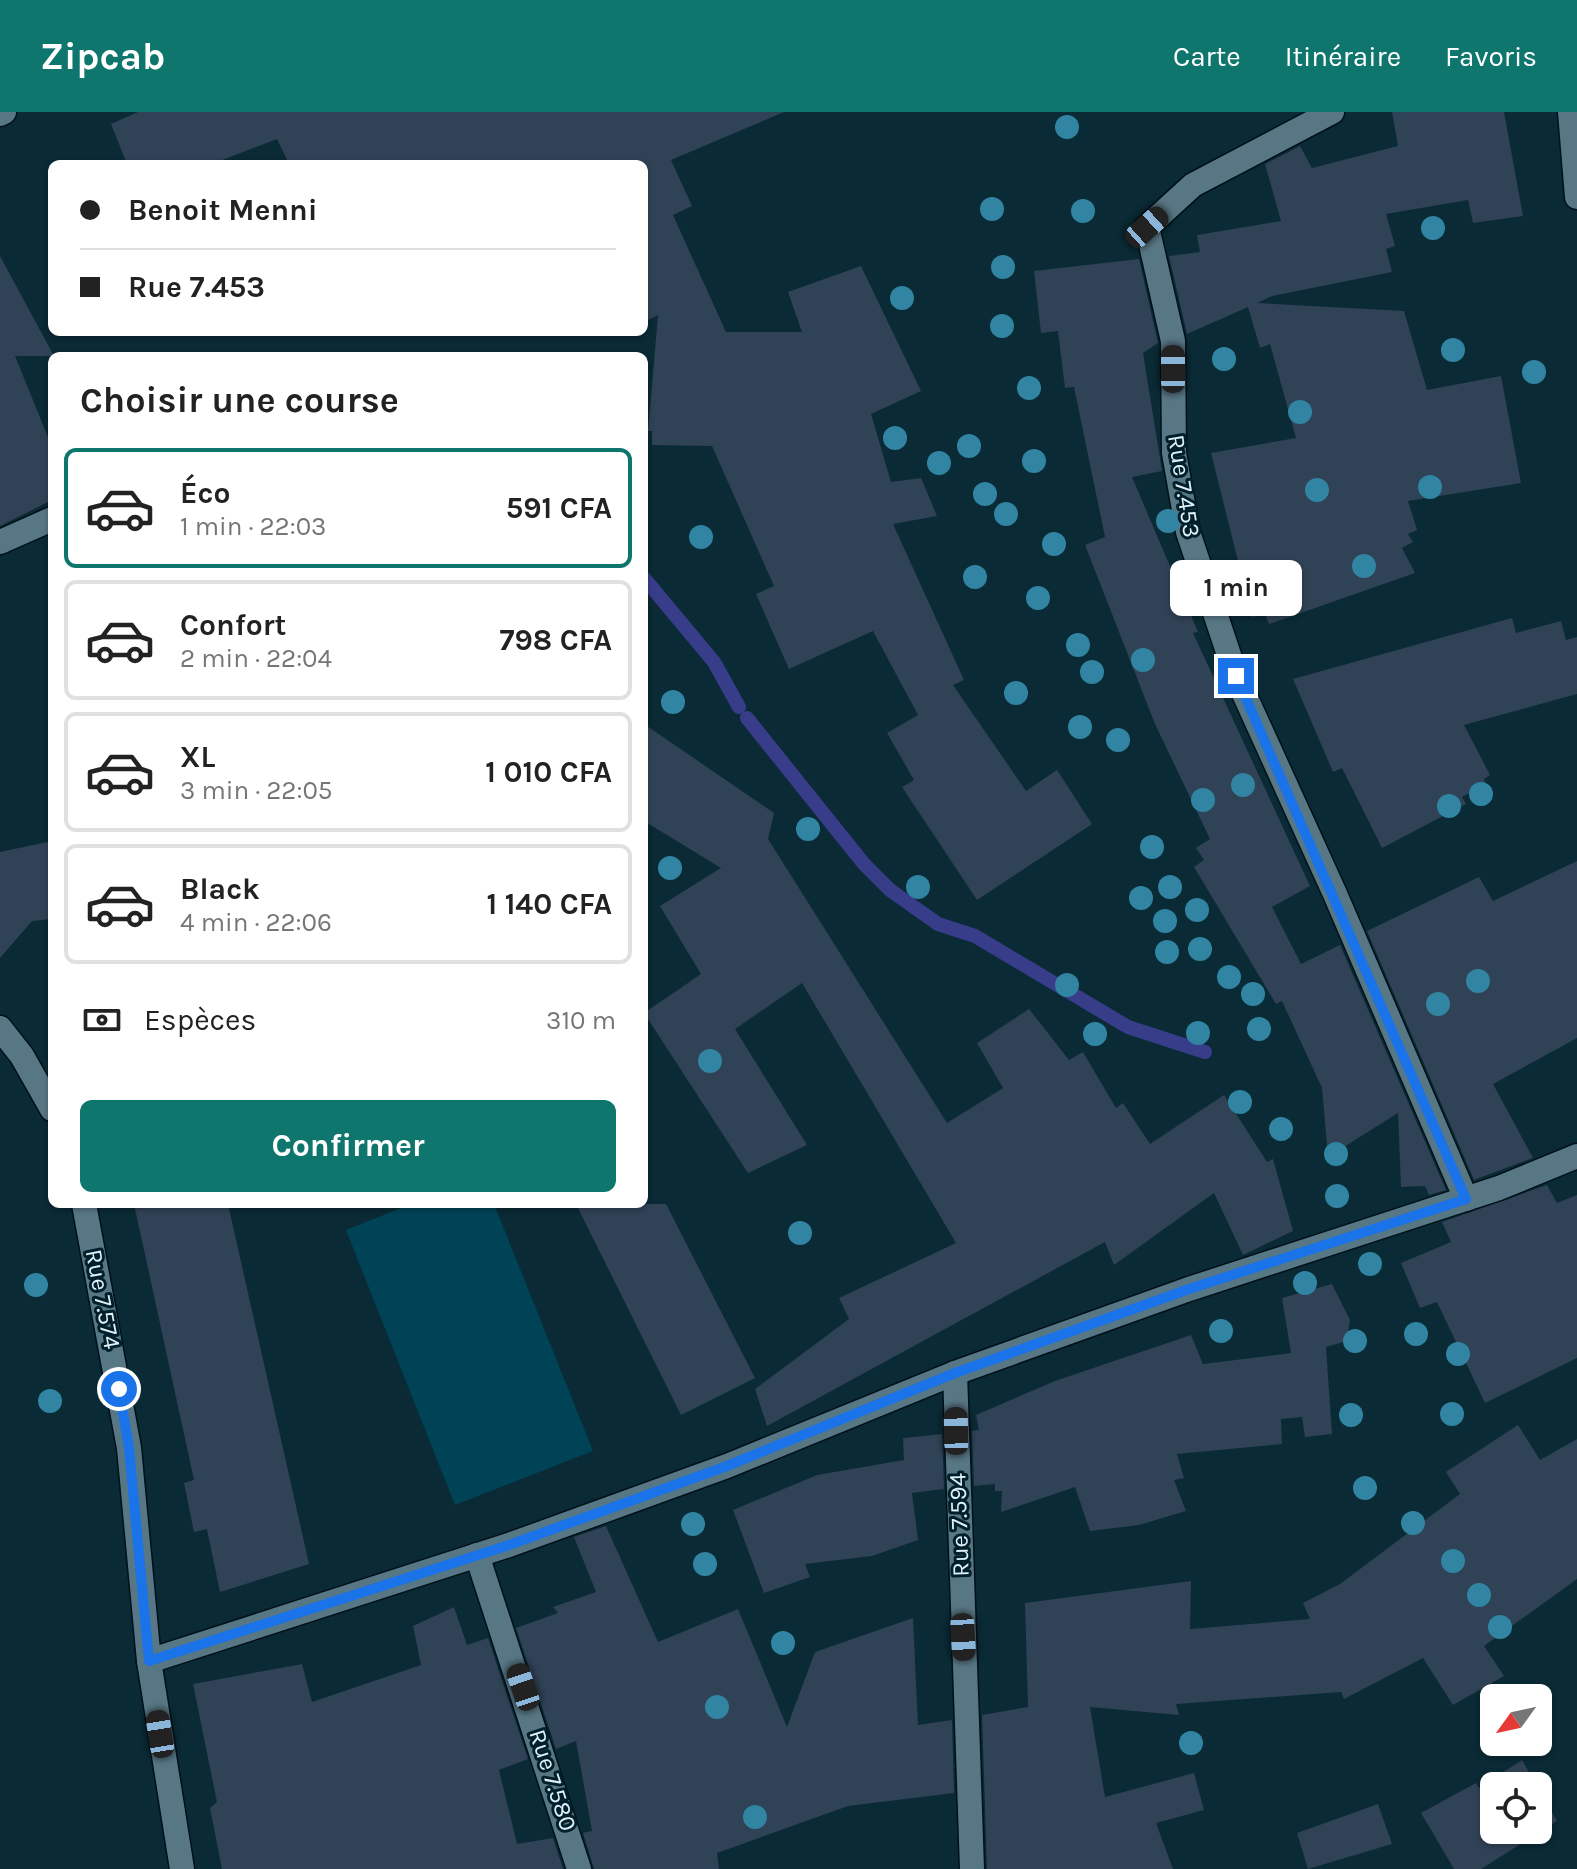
<!DOCTYPE html>
<html lang="fr">
<head>
<meta charset="utf-8">
<style>
  :root { --surface:#fff; --page:#f2f2f2; --text:#222; --muted:#767676; --line:#e0e0e0; --accent:#0f766e }
  body { margin:0; font-family:Karla,sans-serif; background:var(--page); color:var(--text); height:100vh; display:flex; flex-direction:column; font-size:30px; white-space:nowrap }
  * { box-sizing:border-box; margin:0 }
  p { font-size:26px; color:var(--muted) }
  .icon { flex:none; width:44px; height:44px; fill:none; stroke:currentColor; stroke-width:2; stroke-linecap:round; stroke-linejoin:round }
  .map { position:relative; flex:1; overflow:hidden }
  .sheet { position:absolute; left:48px; top:240px; width:600px; height:856px; display:flex; flex-direction:column; background:var(--surface); border-radius:12px; box-shadow:0 2px 6px #0004 }
  .sheet>* { flex:none }
  .top-card { position:absolute; left:48px; top:48px; width:600px; height:176px; border-radius:12px; box-shadow:0 2px 6px #0004; display:grid; align-content:center; height:176px; padding:0 32px; background:var(--surface) }
  .needle { width:52px; rotate:237deg }
  .fabs { position:absolute; left:1480px; top:1572px; display:grid; gap:16px }
  .fabs a { display:grid; place-items:center; width:72px; height:72px; border-radius:12px; background:var(--surface); box-shadow:0 2px 6px #0004; font-size:40px }
  .end { position:absolute; width:36px; height:36px; margin:-18px; border:10px solid #1a73e8; background:#fff; box-shadow:0 0 0 4px #fff }
  .from { border-radius:50% }
  .bubble { position:absolute; height:56px; border-radius:12px; background:var(--surface); box-shadow:0 2px 6px #0004; font-size:26px; font-weight:700; line-height:56px; text-align:center }
  .car { position:absolute; width:24px; height:48px; margin:-24px -12px; border-radius:10px; box-shadow:0 0 6px 2px #0007; background:linear-gradient(#222 24%,#8ab4d8 0 40%,#222 0 76%,#8ab4d8 0 86%,#222 0) }
  .top-card b { display:flex; align-items:center; gap:28px; height:76px; font-size:30px }
  .top-card b+b { border-top:2px solid var(--line) }
  .top-card i { width:20px; height:20px; background:var(--text) }
  ul { padding:0; list-style:none }
  li { display:flex; align-items:center; gap:24px; height:120px; margin:0 16px 12px; padding:0 16px; border:4px solid var(--line); border-radius:12px }
  li div { flex:1 }
  li b { display:block; font-size:30px }
  li em { font-style:normal; font-weight:700 }
  li.selected { border-color:var(--accent) }
  li>.icon { width:72px; height:72px; stroke-width:1.5 }
  h2 { padding:0 32px; font-size:36px; line-height:96px }
  .pay { display:flex; align-items:center; gap:20px; height:88px; padding:0 32px; font-size:30px }
  .pay p { margin-inline-start:auto }
  .cta { display:flex; gap:16px; margin-top:auto; padding:16px 32px }
  .cta a { flex:1; height:92px; border-radius:12px; background:var(--accent); color:#fff; font-size:32px; font-weight:700; line-height:92px; text-align:center }
  header { display:flex; align-items:center; gap:48px; box-sizing:border-box; height:112px; padding:0 40px; background:var(--accent); color:#fff }
  header strong { font-size:38px }
  nav { display:flex; gap:44px; margin-inline-start:auto; font-size:28px }
  .map>svg:first-child { display:block }
  .green { fill:#004357 }
  .lines { fill:none; stroke-linecap:round; stroke-linejoin:round }
  .stream { stroke:#383d8a; stroke-width:14 }
  .building { fill:#304256 }
  .minor-casing { stroke:#001119; stroke-width:27 }
  .minor { stroke:#587785; stroke-width:24 }
  .tree { fill:#3185a2 }
  .route { stroke:#1a73e8; stroke-width:10 }
  .labels { text-anchor:middle; stroke-width:6; stroke-linejoin:round; paint-order:stroke }
  .street-label { font-size:24px; fill:#e0f1f8; stroke:#01202b }
</style>
</head>
<body>
<header>
<strong>Zipcab</strong>
<nav><a>Carte</a><a>Itinéraire</a><a>Favoris</a></nav>
</header>
<div class="map">
<svg width="1577" height="1757" viewBox="0 0 1577 1757">
  <rect width="100%" height="100%" fill="#0a2a35"/>
  <path class="green" d="M411 1092H494L593 1339 455 1393 346 1118Z"/>
  <g class="lines">
    <g class="stream">
      <path d="M644 466 714 550 739 595"/>
      <path d="M747 606 864 752 890 778 938 812 975 824 1128 915 1205 940"/>
    </g>
  </g>
  <g class="building">
    <path d="M138 0H784L671 48 692 94 673 103 726 220H802L788 180 861 154 921 279 871 302 891 370 921 366 937 404 893 412 964 568 953 573 1026 679 1057 658 1092 712 977 788 902 675 914 668 887 621 918 603 873 519 789 557 756 482 774 474 712 334 652 333V319H648L658 203 644 210V52H289L277 27 212 52H127L111 12Z"/>
    <path d="M1392 0H1504L1523 104 1473 111 1468 88 1386 102 1395 134 1386 137 1392 160 1272 184 1257 191 1404 199 1427 278 1501 264 1521 371 1408 389 1417 418 1408 422 1413 430 1402 436 1415 461 1269 512 1265 502 1252 505 1211 341 1296 326 1270 232 1260 236 1248 195 1187 222 1169 144 1200 140 1197 123 1281 109 1265 52 1300 34 1312 56 1398 34Z"/>
    <path d="M0 144 54 244H15L52 335V388L0 414Z"/>
    <path d="M1139 147 1158 231 1143 241 1162 359 1132 365 1198 520 1193 521 1310 774 1272 795 1301 852 1340 833 1446 1078 1429 1083 1425 1074 1401 1075 1398 1001 1328 1045 1322 976 1282 889 1276 892 1194 755 1204 748 1196 736 1210 727 1155 612 1085 433 1105 425 1074 275 1065 276 1058 219 1041 221 1034 159Z"/>
    <path d="M1512 506 1516 521 1561 509 1566 528 1577 525V582L1464 613 1490 663 1484 667 1486 672 1462 685 1466 692 1382 736 1342 656 1333 660 1293 567Z"/>
    <path d="M644 612 774 701 768 727 947 1011 1003 976 977 931 1029 897 1069 948 1083 940 1116 996 1123 991 1150 1032 1224 983 1267 1050 1273 1047 1293 1119 1243 1143 1214 1081 1114 1153 1105 1130 767 1314 755 1277 849 1207 839 1186 956 1131 802 871 735 917 807 1033 748 1061 644 901 701 862 660 794 721 756 644 709Z"/>
    <path d="M52 729V807L32 809 0 846V740Z"/>
    <path d="M1577 749V926L1493 972 1533 1046 1474 1068 1367 819 1479 765 1493 789Z"/>
    <path d="M1547 1073 1557 1091 1577 1083V1246L1485 1291 1437 1190 1420 1196 1401 1151 1451 1130 1442 1110Z"/>
    <path d="M134 1092H228L309 1452 220 1480 207 1417 194 1420 184 1371 194 1368Z"/>
    <path d="M576 1092H666L755 1266 681 1303Z"/>
    <path d="M1332 1172 1350 1208 1347 1229 1326 1235 1332 1322 1305 1325 1302 1305 1281 1307 1282 1332 1177 1342 1184 1366 1174 1368 1186 1399 1139 1413 1090 1419 1075 1375 1001 1400 1002 1379H995V1372L974 1374 972 1319 979 1318 976 1303 1055 1269 1191 1223 1203 1252 1291 1241 1282 1186Z"/>
    <path d="M1518 1313 1540 1348 1577 1327V1467L1484 1534 1504 1564 1453 1593 1423 1546 1344 1587 1341 1580 1176 1592 1179 1603 1090 1595 1105 1685 1194 1661 1204 1698 1156 1711 1173 1757H987L982 1603 1028 1595 1025 1491 1191 1469 1190 1517 1310 1507 1303 1491 1340 1472 1460 1382 1446 1360Z"/>
    <path d="M942 1322 944 1377 912 1381 918 1428 872 1444 805 1452 810 1465 764 1481 733 1398 817 1363 904 1348 903 1326Z"/>
    <path d="M606 1414 658 1530 738 1497 787 1615 815 1540 913 1506 918 1613 952 1608 954 1681 848 1694 717 1741 719 1757H594L583 1721 592 1719 576 1629 556 1637 516 1516 558 1501 553 1495 596 1480 574 1425Z"/>
    <path d="M454 1495 467 1533 488 1526 528 1647 499 1658 517 1732 553 1726 563 1757H222L210 1696 217 1690 193 1572 302 1552 312 1590 421 1553 413 1514Z"/>
    <path d="M1522 1648 1537 1674H1494V1718H1538V1676L1557 1709 1481 1757H1454L1421 1701 1476 1671 1479 1676Z"/>
    <path d="M1378 1692 1392 1732 1308 1757 1297 1721Z"/>
  </g>
  <g class="lines">
    <defs>
      <g id="minor">
        <path d="M1332 0 1193 73 1147 115 1173 229 1174 341 1188 420 1236 564 1335 782 1466 1087"/>
        <path d="M1570 0 1577 85"/>
        <path d="M0 2 4 0"/>
        <path d="M0 430 52 407"/>
        <path d="M0 916 22 944 52 997"/>
        <path d="M84 1092 129 1336 149 1549 182 1757"/>
        <path d="M955 1261 972 1757"/>
        <path d="M477 1443 579 1757"/>
        <path d="M149 1549 509 1433 727 1354 955 1261 1189 1177 1499 1076 1577 1044"/>
      </g>
    </defs>
    <use href="#minor" class="minor-casing"/>
    <use href="#minor" class="minor"/>
  </g>
  <g class="tree">
    <circle cx="1067" cy="15" r="12"/>
    <circle cx="992" cy="97" r="12"/>
    <circle cx="1083" cy="99" r="12"/>
    <circle cx="1433" cy="116" r="12"/>
    <circle cx="1003" cy="155" r="12"/>
    <circle cx="902" cy="186" r="12"/>
    <circle cx="1002" cy="214" r="12"/>
    <circle cx="1453" cy="238" r="12"/>
    <circle cx="1224" cy="247" r="12"/>
    <circle cx="1534" cy="260" r="12"/>
    <circle cx="1029" cy="276" r="12"/>
    <circle cx="1300" cy="300" r="12"/>
    <circle cx="895" cy="326" r="12"/>
    <circle cx="969" cy="334" r="12"/>
    <circle cx="1034" cy="349" r="12"/>
    <circle cx="939" cy="351" r="12"/>
    <circle cx="1430" cy="375" r="12"/>
    <circle cx="1317" cy="378" r="12"/>
    <circle cx="985" cy="382" r="12"/>
    <circle cx="1006" cy="402" r="12"/>
    <circle cx="1168" cy="409" r="12"/>
    <circle cx="701" cy="425" r="12"/>
    <circle cx="1054" cy="432" r="12"/>
    <circle cx="1364" cy="454" r="12"/>
    <circle cx="975" cy="465" r="12"/>
    <circle cx="1038" cy="486" r="12"/>
    <circle cx="1078" cy="533" r="12"/>
    <circle cx="1143" cy="548" r="12"/>
    <circle cx="1092" cy="560" r="12"/>
    <circle cx="1016" cy="581" r="12"/>
    <circle cx="673" cy="590" r="12"/>
    <circle cx="1080" cy="615" r="12"/>
    <circle cx="1118" cy="628" r="12"/>
    <circle cx="1243" cy="673" r="12"/>
    <circle cx="1481" cy="682" r="12"/>
    <circle cx="1203" cy="688" r="12"/>
    <circle cx="1449" cy="694" r="12"/>
    <circle cx="808" cy="717" r="12"/>
    <circle cx="1152" cy="735" r="12"/>
    <circle cx="670" cy="756" r="12"/>
    <circle cx="918" cy="775" r="12"/>
    <circle cx="1170" cy="775" r="12"/>
    <circle cx="1141" cy="786" r="12"/>
    <circle cx="1197" cy="798" r="12"/>
    <circle cx="1165" cy="809" r="12"/>
    <circle cx="1200" cy="837" r="12"/>
    <circle cx="1167" cy="840" r="12"/>
    <circle cx="1229" cy="865" r="12"/>
    <circle cx="1478" cy="869" r="12"/>
    <circle cx="1067" cy="873" r="12"/>
    <circle cx="1253" cy="882" r="12"/>
    <circle cx="1438" cy="892" r="12"/>
    <circle cx="1259" cy="917" r="12"/>
    <circle cx="1198" cy="921" r="12"/>
    <circle cx="1095" cy="922" r="12"/>
    <circle cx="710" cy="949" r="12"/>
    <circle cx="1240" cy="990" r="12"/>
    <circle cx="1281" cy="1017" r="12"/>
    <circle cx="1336" cy="1042" r="12"/>
    <circle cx="1337" cy="1084" r="12"/>
    <circle cx="800" cy="1121" r="12"/>
    <circle cx="1370" cy="1152" r="12"/>
    <circle cx="1305" cy="1171" r="12"/>
    <circle cx="36" cy="1173" r="12"/>
    <circle cx="1221" cy="1219" r="12"/>
    <circle cx="1416" cy="1222" r="12"/>
    <circle cx="1355" cy="1229" r="12"/>
    <circle cx="1458" cy="1242" r="12"/>
    <circle cx="50" cy="1289" r="12"/>
    <circle cx="1452" cy="1302" r="12"/>
    <circle cx="1351" cy="1303" r="12"/>
    <circle cx="1365" cy="1376" r="12"/>
    <circle cx="1413" cy="1411" r="12"/>
    <circle cx="693" cy="1412" r="12"/>
    <circle cx="1453" cy="1449" r="12"/>
    <circle cx="705" cy="1452" r="12"/>
    <circle cx="1479" cy="1483" r="12"/>
    <circle cx="1500" cy="1515" r="12"/>
    <circle cx="783" cy="1531" r="12"/>
    <circle cx="717" cy="1595" r="12"/>
    <circle cx="1191" cy="1631" r="12"/>
    <circle cx="755" cy="1705" r="12"/>
  </g>
  <g class="lines">
    <path class="route" d="M119 1277 129 1336 149 1549 509 1433 727 1354 955 1261 1189 1177 1466 1087 1236 564"/>
  </g>
  <g class="labels">
    <g class="street-label">
      <text transform="translate(1184 374) rotate(81)" y="8">Rue 7.453</text>
      <text transform="translate(103 1187) rotate(79)" y="8">Rue 7.574</text>
      <text transform="translate(959 1413) rotate(-92)" y="8">Rue 7.594</text>
      <text transform="translate(553 1668) rotate(72)" y="8">Rue 7.580</text>
    </g>
  </g>
</svg>
<div class="fabs">
<a><svg class="needle" viewBox="-14 -14 28 28"><path d="M0-13l5 13h-10z" fill="#e53935"/><path d="M0 13l5-13h-10z" fill="#767676"/></svg></a>
<a><svg class="icon" aria-label="locate" viewBox="0 0 24 24"><circle cx="12" cy="12" r="6"/><path d="M12 2v4M12 18v4M2 12h4M18 12h4"/></svg></a>
</div>
<i class="end from" style="left:119px;top:1277px"></i>
<i class="end" style="left:1236px;top:564px"></i>
<div class="bubble" style="left:1170px;top:448px;width:132px">1 min</div>
<i class="car" style="left:1147px;top:115px;rotate:48deg"></i>
<i class="car" style="left:1173px;top:257px;rotate:0deg"></i>
<i class="car" style="left:956px;top:1319px;rotate:359deg"></i>
<i class="car" style="left:963px;top:1525px;rotate:177deg"></i>
<i class="car" style="left:523px;top:1575px;rotate:341deg"></i>
<i class="car" style="left:160px;top:1622px;rotate:351deg"></i>
<div class="top-card">
<b><i class="from"></i>Benoit Menni</b>
<b><i></i>Rue 7.453</b>
</div>
<section class="sheet">
<h2>Choisir une course</h2>
<ul>
<li class="selected"><svg class="icon" aria-label="car" viewBox="0 0 24 24"><path d="M5 17H2v-5l4-1 3-4h7l3 4 3 1v5h-3M9 17h6M6 11h13"/><circle cx="7" cy="17" r="2"/><circle cx="17" cy="17" r="2"/></svg><div><b>Éco</b><p>1 min · 22:03</p></div><em>591 CFA</em></li>
<li><svg class="icon" aria-label="car" viewBox="0 0 24 24"><path d="M5 17H2v-5l4-1 3-4h7l3 4 3 1v5h-3M9 17h6M6 11h13"/><circle cx="7" cy="17" r="2"/><circle cx="17" cy="17" r="2"/></svg><div><b>Confort</b><p>2 min · 22:04</p></div><em>798 CFA</em></li>
<li><svg class="icon" aria-label="car" viewBox="0 0 24 24"><path d="M5 17H2v-5l4-1 3-4h7l3 4 3 1v5h-3M9 17h6M6 11h13"/><circle cx="7" cy="17" r="2"/><circle cx="17" cy="17" r="2"/></svg><div><b>XL</b><p>3 min · 22:05</p></div><em>1 010 CFA</em></li>
<li><svg class="icon" aria-label="car" viewBox="0 0 24 24"><path d="M5 17H2v-5l4-1 3-4h7l3 4 3 1v5h-3M9 17h6M6 11h13"/><circle cx="7" cy="17" r="2"/><circle cx="17" cy="17" r="2"/></svg><div><b>Black</b><p>4 min · 22:06</p></div><em>1 140 CFA</em></li>
</ul>
<div class="pay"><svg class="icon" aria-label="cash" viewBox="0 0 24 24"><path d="M3 7h18v10H3z"/><circle cx="12" cy="12" r="2"/></svg>Espèces<p>310 m</p></div>
<div class="cta"><a>Confirmer</a></div>
</section>
</div>
</body>
</html>
